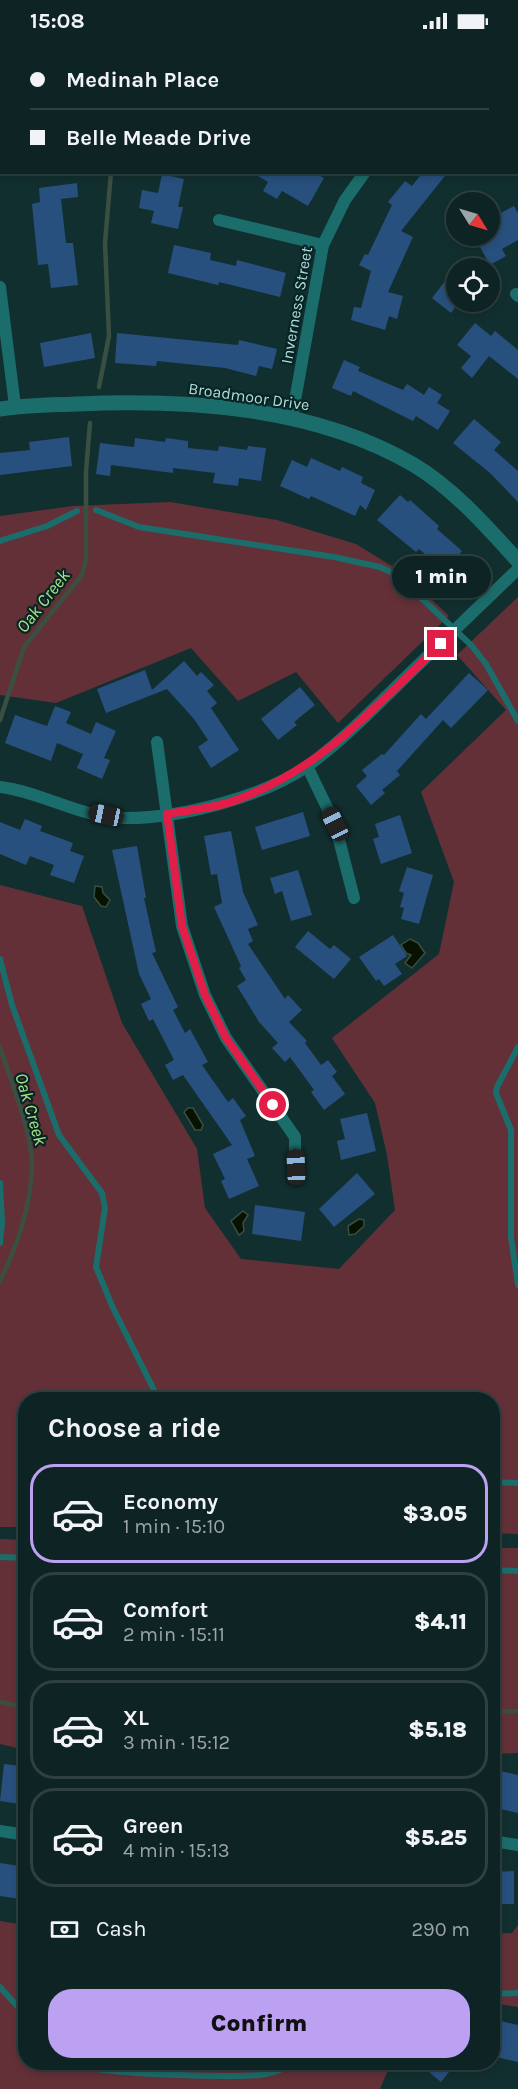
<!DOCTYPE html>
<html lang="en">
<head>
<meta charset="utf-8">
<style>
  :root { --surface:#0e2323; --page:#1c2f30; --text:#f1f3f6; --muted:#9ba4a6; --line:#2e4041; --accent:#bca0f2 }
  body { margin:0; font-family:Karla,sans-serif; background:var(--page); color:var(--text); height:100vh; display:flex; flex-direction:column; font-size:22px; white-space:nowrap }
  * { box-sizing:border-box; margin:0 }
  p { font-size:20px; color:var(--muted) }
  .icon { flex:none; width:33px; height:33px; fill:none; stroke:currentColor; stroke-width:2; stroke-linecap:round; stroke-linejoin:round }
  .map { position:relative; flex:1; overflow:hidden }
  .drawer { position:absolute; left:18px; top:1350px; width:482px; height:678px; display:flex; flex-direction:column; background:var(--surface); border-radius:24px; box-shadow:0 3px 9px #0003,0 0 0 2px var(--line) }
  .drawer>* { flex:none }
  .banner { position:absolute; left:0px; top:0px; width:519px; height:132px; box-shadow:0 3px 9px #0003,0 0 0 2px var(--line); display:grid; align-content:center; height:132px; padding:0 30px; background:var(--surface) }
  .needle { width:39px; rotate:127deg }
  .tools { position:absolute; left:446px; top:150px; display:grid; gap:12px }
  .tools a { display:grid; place-items:center; width:54px; height:54px; border-radius:50%; background:var(--surface); box-shadow:0 3px 9px #0003,0 0 0 2px var(--line); font-size:30px }
  .end { position:absolute; width:27px; height:27px; margin:-14px; border:8px solid #e11d48; background:#fff; box-shadow:0 0 0 3px #fff }
  .from { border-radius:50% }
  .bubble { position:absolute; height:42px; border-radius:21px; background:var(--surface); box-shadow:0 3px 9px #0003,0 0 0 2px var(--line); font-size:20px; font-weight:800; line-height:42px; text-align:center }
  .car { position:absolute; width:18px; height:36px; margin:-18px -9px; border-radius:8px; box-shadow:0 0 4px 2px #0007; background:linear-gradient(#222 24%,#8ab4d8 0 40%,#222 0 76%,#8ab4d8 0 86%,#222 0) }
  .banner b { display:flex; align-items:center; gap:21px; height:57px; font-size:22px }
  .banner b+b { border-top:2px solid var(--line) }
  .banner i { width:15px; height:15px; background:var(--text) }
  ul { padding:0; list-style:none }
  li { display:flex; align-items:center; gap:18px; height:99px; margin:0 12px 9px; padding:0 18px; border:3px solid var(--line); border-radius:24px }
  li div { flex:1 }
  li b { display:block; font-size:22px }
  li em { font-style:normal; font-weight:800 }
  li.active { border-color:var(--accent) }
  li>.icon { width:54px; height:54px; stroke-width:1.5 }
  h2 { padding:0 30px; font-size:27px; line-height:72px }
  .pay { display:flex; align-items:center; gap:15px; height:66px; padding:0 30px; font-size:22px }
  .pay p { margin-inline-start:auto }
  .button { display:flex; gap:12px; margin-top:auto; padding:12px 30px }
  .button a { flex:1; height:69px; border-radius:24px; background:var(--accent); color:#111; font-size:24px; font-weight:800; line-height:69px; text-align:center }
  .status { display:flex; justify-content:space-between; align-items:center; height:42px; padding:0 30px; background:var(--surface); direction:ltr }
  .status svg { height:16px; fill:currentColor }
  .map>svg:first-child { display:block }
  .green { fill:#633037 }
  .water { fill:#071201; stroke:#3a4f42; stroke-width:1.5 }
  .lines { fill:none; stroke-linecap:round; stroke-linejoin:round }
  .stream { stroke:#3a4f42; stroke-width:4.5 }
  .building { fill:#28507e }
  .service { stroke:#1b6d6b; stroke-width:6 }
  .minor { stroke:#1b6d6b; stroke-width:12 }
  .tertiary { stroke:#1b6d6b; stroke-width:15 }
  .route { stroke:#e11d48; stroke-width:8 }
  .labels { text-anchor:middle; stroke-width:4.5; stroke-linejoin:round; paint-order:stroke }
  .street-label { font-size:16px; fill:#b2dcda; stroke:#072525 }
  .water-label { font-size:18px; font-style:italic; fill:#aae182; stroke:#072525 }
</style>
</head>
<body>
<div class="status"><b>15:08</b><svg viewBox="0 0 49 12"><path d="M0 12V9h3v3zM5 12V6h3v6zM10 12V3h3v9zM15 12V0h3v12zM26 1h20v11H26zM47 4h2v5h-2z"/></svg></div>
<div class="map">
<svg width="518" height="2047" viewBox="0 0 518 2047">
  <rect width="100%" height="100%" fill="#122f2f"/>
  <g class="green">
    <path d="M170 460 277 478 356 502 403 531 449 574 338 681 296 630 238 659 191 606 56 661 0 653V474L73 464Z"/>
    <path d="M518 555V1492L492 1491V1358H26L25 1485H0V843L82 864 122 981 197 1107 205 1166 241 1217 339 1227 395 1168 387 1113 375 1061 332 996 439 912 454 840 421 750 506 668 457 613Z"/>
    <path d="M0 1497 25 1498V1708L0 1702Z"/>
    <path d="M492 1506H518V1711L492 1712Z"/>
    <path d="M0 1879 25 1883 26 2020 391 2021 380 2047H0Z"/>
    <path d="M518 1883V1965L492 1961V1892L512 1891Z"/>
  </g>
  <g class="water">
    <path d="M95 844 102 845 103 851 110 858 106 865 101 864 94 855Z"/>
    <path d="M410 897 418 901 425 911 412 926 405 921 411 913 406 911 401 903Z"/>
    <path d="M188 1066H193L203 1083 201 1088H195L184 1070Z"/>
    <path d="M243 1169 248 1173 243 1181 244 1189 239 1193 231 1179Z"/>
    <path d="M359 1177 364 1178V1184L355 1192 349 1193 348 1184Z"/>
  </g>
  <g class="lines">
    <g class="stream">
      <path d="M335 2 339 0"/>
      <path d="M99 345 109 294 105 201 111 130"/>
      <path d="M0 678 24 605 82 533 86 518V430L90 381"/>
      <path d="M0 1005C10 1036 31 1089 32 1120 32 1162 18 1202 0 1239"/>
      <path d="M0 1660 26 1665"/>
      <path d="M492 1670 518 1669"/>
    </g>
  </g>
  <g class="building">
    <path d="M251 130H314L324 136 308 164 282 149 277 157 263 149 268 140Z"/>
    <path d="M423 130H448L401 189 413 195 388 250 403 254 397 277 389 274 385 288 351 278 354 265 361 266 371 229 359 223 365 212 368 213 392 163 388 160 405 139 412 144Z"/>
    <path d="M162 132 184 137 178 165H183L178 187 151 181 154 169 139 166 142 148 158 151Z"/>
    <path d="M77 141 78 155 61 157 66 201H73L78 243 51 246 48 222 38 223 32 162 40 160 39 146Z"/>
    <path d="M514 164 518 171V198L502 207 506 214 490 223 474 194H489V185L501 179 497 173Z"/>
    <path d="M174 203 211 211 210 218 236 224 237 218 286 231 280 255 219 240 218 243 168 231Z"/>
    <path d="M456 225V264L451 271 432 256Z"/>
    <path d="M475 281 491 294 495 289 518 308V337L489 314 472 336 461 326 471 314 457 303Z"/>
    <path d="M91 291 95 316 44 325 40 301Z"/>
    <path d="M117 291 238 303 239 298 277 307 272 327 259 324 256 334 225 326 157 319 156 324 115 321Z"/>
    <path d="M344 318 360 325 358 329 403 348 407 342 424 353 429 345 442 353 437 361 450 369 438 388 416 374 413 379 353 349 351 354 332 346Z"/>
    <path d="M474 377 501 400 494 408 518 429V460L490 431 453 401Z"/>
    <path d="M69 395 72 424 0 433V411L30 408 29 400Z"/>
    <path d="M135 396 165 400 166 396 188 399V406L218 409 219 404 247 408 248 404 266 406 261 439 239 436 238 444 213 441 215 431 173 426V431L111 423 110 434 96 432 100 401 134 405Z"/>
    <path d="M311 416 340 429 342 425 363 435 361 441 375 448 366 468 360 463 355 474 311 454 309 457 280 444 292 418 307 425Z"/>
    <path d="M400 453 408 460 410 458 439 484 437 487 462 509 457 515 469 525 454 543 434 526 437 522 419 507 416 510 377 478Z"/>
    <path d="M184 619 197 634 201 630 214 643 207 649 217 661 211 666 239 708 211 726 198 705 208 698 194 677 167 647 106 671 97 647 145 628 152 648Z"/>
    <path d="M469 631 488 648 451 686 443 678 397 729 400 733 382 748 385 751 371 763 356 744 367 734 362 728 382 712 384 713 421 672 426 677Z"/>
    <path d="M300 645 315 663 294 680 297 683 278 698 261 677Z"/>
    <path d="M55 664 71 670 66 681 91 692 96 680 116 689 104 716 110 718 102 737 77 726 83 712 57 701 51 719 5 701 15 673 47 684Z"/>
    <path d="M303 770 310 794 262 808 255 785Z"/>
    <path d="M400 773 412 811 381 822 373 797 379 795 375 782Z"/>
    <path d="M25 777 42 784 40 789 73 801 70 809 84 814 74 841 50 833 54 823 30 814 26 823 0 812V780L20 788Z"/>
    <path d="M231 789 243 850 258 883 248 887 253 899 248 902 285 957 288 953 302 968 289 980 307 999 305 1001 321 1023 328 1018 337 1030 332 1034 345 1052 324 1068 311 1050 314 1048 290 1015 285 1020 272 1006 278 1001 259 980 237 944 246 938 239 926 241 924 214 865 222 861 217 832 211 833 204 794Z"/>
    <path d="M137 804 146 856H144L156 910 152 911 178 965 173 968 185 991 190 987 208 1020 202 1023 228 1060 233 1056 246 1074 240 1078 255 1114 247 1117 259 1144 229 1157 221 1139 225 1137 213 1112 232 1103 183 1033 173 1038 165 1023 174 1018 153 977 149 979 141 962 151 957 139 932 112 808Z"/>
    <path d="M407 825 433 833 419 882 401 877 404 866 400 865 404 851 399 849Z"/>
    <path d="M298 828 312 873 291 879 282 849 275 852 270 836Z"/>
    <path d="M308 889 330 907 334 903 351 917 334 937 295 905Z"/>
    <path d="M393 893 407 914 395 922 402 932 384 944 379 937 376 939 359 915Z"/>
    <path d="M367 1071 376 1109 341 1118 337 1099 345 1097 340 1077Z"/>
    <path d="M357 1131 375 1152 334 1185 319 1167Z"/>
    <path d="M255 1163 305 1170 301 1199 252 1192Z"/>
    <path d="M4 1722 22 1724 21 1728 26 1729V1763L0 1759Z"/>
    <path d="M496 1728 518 1733V1771L492 1765Z"/>
    <path d="M0 1821 26 1825V1858L0 1854Z"/>
    <path d="M514 1829V1862H492V1830Z"/>
    <path d="M492 1977 518 1983V2020L492 2014Z"/>
    <path d="M417 2020H457L441 2040Z"/>
  </g>
  <g class="lines">
    <g class="service">
      <path d="M96 468 139 485 334 515 380 525 397 533 472 604 486 622 518 679"/>
      <path d="M0 499 47 484 77 469"/>
      <path d="M0 917 12 963 59 1093 102 1151 105 1166 96 1225 113 1266 159 1358"/>
      <path d="M518 1005 497 1045 496 1051 511 1088V1195L518 1243"/>
      <path d="M0 1141 2 1180 0 1201"/>
      <path d="M492 1440 518 1441"/>
      <path d="M0 1515 26 1516"/>
      <path d="M492 1528 518 1529"/>
      <path d="M0 1945 26 1974"/>
      <path d="M492 1952 518 1951"/>
      <path d="M73 2020C90 2033 233 2036 260 2033 274 2032 287 2025 300 2020"/>
    </g>
    <g class="minor">
      <path d="M19 0 20 2"/>
      <path d="M71 2 74 0"/>
      <path d="M0 95 2 91"/>
      <path d="M219 178 323 203"/>
      <path d="M0 245 15 364"/>
      <path d="M516 252 518 254"/>
      <path d="M292 375 323 203 345 158 365 130"/>
      <path d="M157 700 182 884 205 953 226 996 295 1095V1125"/>
      <path d="M307 724 335 782 354 856"/>
      <path d="M0 745C42 750 81 776 123 776 179 777 263 755 309 723 347 695 379 661 413 628 448 594 483 561 518 527"/>
      <path d="M0 1789 26 1793"/>
      <path d="M492 1799 518 1803"/>
    </g>
    <path class="tertiary" d="M0 367C26 363 52 363 77 362 190 357 315 365 414 423 454 447 487 485 518 519"/>
  </g>
  <g class="lines">
    <path class="route" d="M273 1063 226 996 205 953 182 884 167 772C190 768 217 766 239 757 326 724 375 664 441 602"/>
  </g>
  <g class="labels">
    <g class="street-label">
      <text transform="translate(296 263) rotate(-80)" y="6">Inverness Street</text>
      <text transform="translate(249 354) rotate(8)" y="6">Broadmoor Drive</text>
    </g>
    <g class="water-label">
      <text transform="translate(43 559) rotate(-52)" y="6">Oak Creek</text>
      <text transform="translate(31 1067) rotate(74)" y="6">Oak Creek</text>
    </g>
  </g>
</svg>
<div class="tools">
<a><svg class="needle" viewBox="-14 -14 28 28"><path d="M0-13l5 13h-10z" fill="#e53935"/><path d="M0 13l5-13h-10z" fill="#9ba4a6"/></svg></a>
<a><svg class="icon" aria-label="locate" viewBox="0 0 24 24"><circle cx="12" cy="12" r="6"/><path d="M12 2v4M12 18v4M2 12h4M18 12h4"/></svg></a>
</div>
<i class="end from" style="left:273px;top:1063px"></i>
<i class="end" style="left:441px;top:602px"></i>
<div class="bubble" style="left:392px;top:514px;width:99px">1 min</div>
<i class="car" style="left:106px;top:773px;rotate:282deg"></i>
<i class="car" style="left:335px;top:782px;rotate:334deg"></i>
<i class="car" style="left:296px;top:1125px;rotate:358deg"></i>
<div class="banner">
<b><i class="from"></i>Medinah Place</b>
<b><i></i>Belle Meade Drive</b>
</div>
<section class="drawer">
<h2>Choose a ride</h2>
<ul>
<li class="active"><svg class="icon" aria-label="car" viewBox="0 0 24 24"><path d="M5 17H2v-5l4-1 3-4h7l3 4 3 1v5h-3M9 17h6M6 11h13"/><circle cx="7" cy="17" r="2"/><circle cx="17" cy="17" r="2"/></svg><div><b>Economy</b><p>1 min · 15:10</p></div><em>$3.05</em></li>
<li><svg class="icon" aria-label="car" viewBox="0 0 24 24"><path d="M5 17H2v-5l4-1 3-4h7l3 4 3 1v5h-3M9 17h6M6 11h13"/><circle cx="7" cy="17" r="2"/><circle cx="17" cy="17" r="2"/></svg><div><b>Comfort</b><p>2 min · 15:11</p></div><em>$4.11</em></li>
<li><svg class="icon" aria-label="car" viewBox="0 0 24 24"><path d="M5 17H2v-5l4-1 3-4h7l3 4 3 1v5h-3M9 17h6M6 11h13"/><circle cx="7" cy="17" r="2"/><circle cx="17" cy="17" r="2"/></svg><div><b>XL</b><p>3 min · 15:12</p></div><em>$5.18</em></li>
<li><svg class="icon" aria-label="car" viewBox="0 0 24 24"><path d="M5 17H2v-5l4-1 3-4h7l3 4 3 1v5h-3M9 17h6M6 11h13"/><circle cx="7" cy="17" r="2"/><circle cx="17" cy="17" r="2"/></svg><div><b>Green</b><p>4 min · 15:13</p></div><em>$5.25</em></li>
</ul>
<div class="pay"><svg class="icon" aria-label="cash" viewBox="0 0 24 24"><path d="M3 7h18v10H3z"/><circle cx="12" cy="12" r="2"/></svg>Cash<p>290 m</p></div>
<div class="button"><a>Confirm</a></div>
</section>
</div>
</body>
</html>
